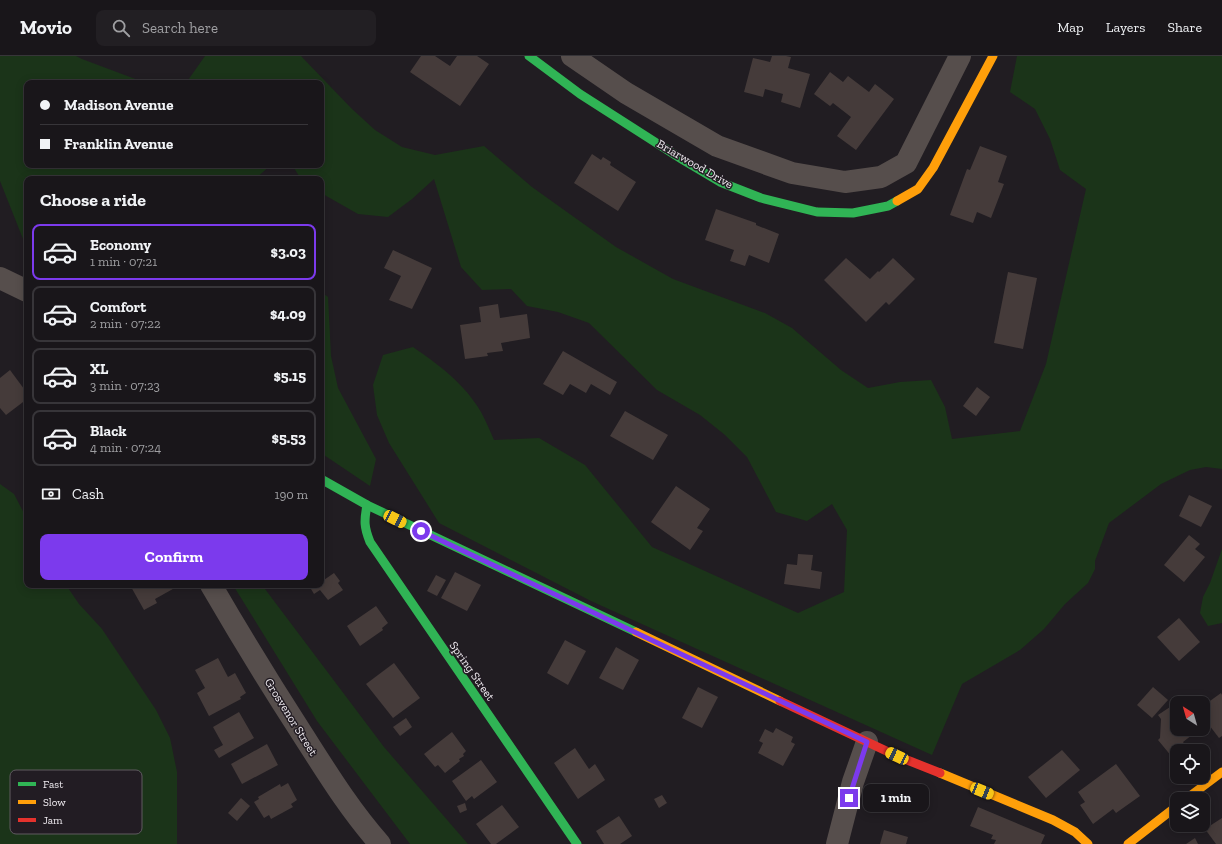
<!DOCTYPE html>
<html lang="en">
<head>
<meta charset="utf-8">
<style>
  :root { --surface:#19161a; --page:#221f23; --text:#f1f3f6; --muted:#9f9fa2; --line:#373539; --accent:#7c3aed }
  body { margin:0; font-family:"Zilla Slab",serif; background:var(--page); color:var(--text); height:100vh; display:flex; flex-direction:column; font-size:15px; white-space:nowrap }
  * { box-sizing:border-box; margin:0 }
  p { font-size:13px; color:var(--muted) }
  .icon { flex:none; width:22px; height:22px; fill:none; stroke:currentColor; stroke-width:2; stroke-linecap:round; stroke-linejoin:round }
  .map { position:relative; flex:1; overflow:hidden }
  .side { position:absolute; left:24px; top:120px; width:300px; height:412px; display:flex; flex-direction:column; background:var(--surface); border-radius:8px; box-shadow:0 2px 10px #0003,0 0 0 1px var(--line) }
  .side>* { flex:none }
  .top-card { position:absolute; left:24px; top:24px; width:300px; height:88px; border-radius:8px; box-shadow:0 2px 10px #0003,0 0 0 1px var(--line); display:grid; align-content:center; height:88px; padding:0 16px; background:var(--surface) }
  .needle { width:26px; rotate:323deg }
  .buttons { position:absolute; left:1170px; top:640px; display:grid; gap:8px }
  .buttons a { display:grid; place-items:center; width:40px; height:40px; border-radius:8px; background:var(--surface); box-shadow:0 2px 10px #0003,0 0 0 1px var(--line); font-size:20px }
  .end { position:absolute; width:18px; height:18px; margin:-9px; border:5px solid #7c3aed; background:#fff; box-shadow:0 0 0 2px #fff }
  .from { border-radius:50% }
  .bubble { position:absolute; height:28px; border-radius:8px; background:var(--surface); box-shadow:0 2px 10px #0003,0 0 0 1px var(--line); font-size:13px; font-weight:700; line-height:28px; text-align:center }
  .car { position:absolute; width:12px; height:24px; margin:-12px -6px; border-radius:5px; box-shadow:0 0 3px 1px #0007; background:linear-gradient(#f5c518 24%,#345 0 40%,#f5c518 0 76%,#345 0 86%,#f5c518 0) }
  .top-card b { display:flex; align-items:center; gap:14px; height:38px; font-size:15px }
  .top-card b+b { border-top:1px solid var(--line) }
  .top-card i { width:10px; height:10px; background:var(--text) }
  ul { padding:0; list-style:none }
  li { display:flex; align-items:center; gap:12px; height:56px; margin:0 8px 6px; padding:0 8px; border:2px solid var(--line); border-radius:8px }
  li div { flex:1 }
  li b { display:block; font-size:15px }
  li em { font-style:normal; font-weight:700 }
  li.current { border-color:var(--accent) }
  li>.icon { width:36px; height:36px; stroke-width:1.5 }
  h2 { padding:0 16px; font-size:18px; line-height:48px }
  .pay { display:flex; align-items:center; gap:10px; height:44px; padding:0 16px; font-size:15px }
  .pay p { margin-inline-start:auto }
  .button { display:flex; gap:8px; margin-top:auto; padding:8px 16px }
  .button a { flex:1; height:46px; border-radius:8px; background:var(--accent); color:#fff; font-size:16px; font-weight:700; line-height:46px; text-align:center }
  header { display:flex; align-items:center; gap:24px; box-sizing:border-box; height:56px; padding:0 20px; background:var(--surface); border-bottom:1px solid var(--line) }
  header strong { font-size:19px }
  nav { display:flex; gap:22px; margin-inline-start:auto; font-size:14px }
  .search { width:280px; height:36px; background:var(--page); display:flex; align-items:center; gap:10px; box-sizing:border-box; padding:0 14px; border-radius:8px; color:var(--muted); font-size:15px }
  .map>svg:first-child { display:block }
  .green { fill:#1b3419 }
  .building { fill:#453b3a }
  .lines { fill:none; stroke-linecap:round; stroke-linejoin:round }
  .street { stroke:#564e4c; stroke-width:22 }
  .fast { stroke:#30b455; stroke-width:9 }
  .slow { stroke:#ff9f0a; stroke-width:9 }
  .jam { stroke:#e5322d; stroke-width:9 }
  .route { stroke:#7c3aed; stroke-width:5 }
  .labels { text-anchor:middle; stroke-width:3; stroke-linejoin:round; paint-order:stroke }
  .street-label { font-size:12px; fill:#f0ecf1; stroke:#221c23 }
  .key { fill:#221c23; stroke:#605a61; stroke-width:1 }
  .key-label { font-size:11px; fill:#f0ecf1 }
</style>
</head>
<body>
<header>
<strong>Movio</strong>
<div class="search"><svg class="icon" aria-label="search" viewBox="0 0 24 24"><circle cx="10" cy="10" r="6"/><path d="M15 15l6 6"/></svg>Search here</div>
<nav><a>Map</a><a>Layers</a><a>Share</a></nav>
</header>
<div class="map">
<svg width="1222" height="788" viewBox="0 0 1222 788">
  <rect width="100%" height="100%" fill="#211d22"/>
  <g class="green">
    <path d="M0 0H76L82 3 146 27H27V109H271L255 123H27V193L0 125Z"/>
    <path d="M205 0H301L351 52 375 74 402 91 435 99 484 90 532 131 616 191 673 223 765 257 792 272 841 314 868 332 900 326 931 324 945 351 952 383 1020 375 1046 308 1086 133 1060 114 1050 83 1035 53 1010 36 1017 0H1222V413L1206 411 1190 414 1161 428 1109 467 1095 505V513L1088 527 1065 548 1044 573 1020 594 962 628 932 699 591 545 439 467 389 387 377 359 373 329 383 299 413 291C439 309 465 328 481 356 486 365 490 375 494 384L539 382 585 409 652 491 798 557 844 536 847 474 832 448 807 465 776 456 747 401 725 379 700 359 657 334 589 267 558 256 527 250 511 233 482 234 461 211 434 123 412 143 388 161 358 158 321 137V123H301L292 109H321V27H186Z"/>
    <path d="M321 236 328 241 331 300 338 332 376 403 370 430 321 397Z"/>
    <path d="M0 428 14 438 27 463V529H66L79 548 102 573 156 654 170 682 177 716V788H0Z"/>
    <path d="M1222 493V567L1208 570 1200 557 1203 541 1210 527Z"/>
    <path d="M233 529H262L384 691 468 788H410L317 665Z"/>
  </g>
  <g class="building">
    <path d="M421 0H435L450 10 457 0H477L489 8 460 50 410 16Z"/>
    <path d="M772 0H786L791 1 788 12 810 18 800 52 781 46 783 38 765 33 763 41 744 36 753 2 770 6Z"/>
    <path d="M830 16 843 26 848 20 869 36 875 28 894 43 856 94 837 80 851 61 833 47 830 50 814 38Z"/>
    <path d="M980 90 1007 100 998 126 1004 128 991 162 977 156 973 167 950 159 967 113 970 114Z"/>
    <path d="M592 98 601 104 603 101 611 106 610 109 636 126 618 155 574 127Z"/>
    <path d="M716 153 756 167V169L779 178 769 207 749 199 745 210 730 205 734 194 705 184Z"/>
    <path d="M393 194 432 212 412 253 389 244 401 220 384 212Z"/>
    <path d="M846 202 870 223 878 215 879 216 893 202 915 223 889 249 886 246 866 266 824 224Z"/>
    <path d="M1008 216 1037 222 1023 293 994 287Z"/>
    <path d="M498 248 500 262 527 258 530 282 501 287 503 295 487 297 488 300 465 303 460 269 481 266 479 251Z"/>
    <path d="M563 295 617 326 610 339 591 328 586 337 570 328 563 339 543 328Z"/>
    <path d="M10 314 27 337V343L6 359 0 352V322Z"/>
    <path d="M977 331 990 341 976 360 963 350Z"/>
    <path d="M625 355 668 379 653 404 610 380Z"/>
    <path d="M676 430 710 453 697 472 703 475 690 494 651 466Z"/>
    <path d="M1189 439 1212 450 1201 471 1179 460Z"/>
    <path d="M1189 479 1200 488 1195 493 1205 501 1184 526 1164 509Z"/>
    <path d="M798 498 813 499 811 514 822 516 820 533 784 528 787 508 797 509Z"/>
    <path d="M455 516 481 529 467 555 441 542Z"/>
    <path d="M334 517 340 525 338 527 343 534 328 544 320 534 314 538 311 533 317 529H321V526Z"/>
    <path d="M436 519 446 524 437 540 427 535Z"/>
    <path d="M130 529H180L155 543 157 547 144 554Z"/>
    <path d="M376 550 388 567 382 572 383 574 360 590 347 570Z"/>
    <path d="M1179 562 1200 586 1179 605 1157 581Z"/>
    <path d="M565 584 586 595 568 629 547 617Z"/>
    <path d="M616 591 639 604 623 634 599 622Z"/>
    <path d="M218 602 228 621 235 617 246 637 240 641 241 643 209 660 197 637 205 632 195 614Z"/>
    <path d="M394 607 420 642 393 662 366 628Z"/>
    <path d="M698 631 718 641 702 672 682 662Z"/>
    <path d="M1153 631 1168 644 1152 662 1137 649Z"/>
    <path d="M1221 637 1222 639V680L1219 682 1203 661V650Z"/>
    <path d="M1170 651 1177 660V673H1188L1192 679 1183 686 1189 695H1177V707L1158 684 1160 682 1161 663 1158 659Z"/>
    <path d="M239 656 254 682 219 702 214 694 223 689 213 671Z"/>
    <path d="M406 662 412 671 400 680 393 671Z"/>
    <path d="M776 672 793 681 791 686 795 688 783 710 758 697 763 687 759 685 765 673 773 677Z"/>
    <path d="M452 676 466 695 463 698 464 700 459 703 460 705 445 717 438 709 435 711 424 698Z"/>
    <path d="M267 688 278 709 242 728 231 708Z"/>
    <path d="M575 692 589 713 595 708 605 724 578 743 554 707Z"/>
    <path d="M1062 694 1080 714 1046 742 1028 721Z"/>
    <path d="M481 704 497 726 474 743 472 740 466 745 452 725Z"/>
    <path d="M1116 708 1140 740 1116 757 1113 753 1093 768 1080 749 1085 746 1078 736Z"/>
    <path d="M288 727 297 744 291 748 293 751 271 763 269 759 264 762 254 746 259 743 258 741 280 728 281 731Z"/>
    <path d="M662 739 667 747 659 752 654 743Z"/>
    <path d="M241 742 250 750 237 765 228 757Z"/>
    <path d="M465 747 467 754 460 757 457 750Z"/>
    <path d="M502 749 519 771 496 788H491L476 768Z"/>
    <path d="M978 751 1045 779 1041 788H994L996 784 991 783 993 779 970 770Z"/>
    <path d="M619 760 632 780 620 788H604L596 775Z"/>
    <path d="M1222 762V788H1216L1205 773Z"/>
    <path d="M884 774 908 781 906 788H880Z"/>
    <path d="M1195 782 1198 788H1186Z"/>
  </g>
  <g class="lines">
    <g class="street">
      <path d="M572 0 626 37 717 90 792 117 845 126 881 121 906 107 960 0"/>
      <path d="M0 222 27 235"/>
      <path d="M211 529C240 579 270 628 301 676 326 715 349 753 380 788"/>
      <path d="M837 788 853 726 867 686"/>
    </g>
    <g class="fast">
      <path d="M529 0 580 38 683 104 720 126 761 142 817 156 853 157 888 150 897 145"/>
      <path d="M321 423 367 449 636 576"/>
      <path d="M367 449C364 465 364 471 370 486L577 788"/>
    </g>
    <g class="slow">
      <path d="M897 145 918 133 933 112 993 0"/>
      <path d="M636 576 780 645"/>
      <path d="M940 717 1053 764 1075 776 1088 788"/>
      <path d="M1186 743 1222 716"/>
      <path d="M1128 788 1177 750"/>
    </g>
    <path class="jam" d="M780 645 897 700 940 717"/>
  </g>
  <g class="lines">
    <path class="route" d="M421 475 867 686 849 742"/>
  </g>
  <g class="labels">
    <g class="street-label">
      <text transform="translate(695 108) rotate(30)" y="4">Briarwood Drive</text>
      <text transform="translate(472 615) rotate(55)" y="4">Spring Street</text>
      <text transform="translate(291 661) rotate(58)" y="4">Grosvenor Street</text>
    </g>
  </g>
  <rect x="10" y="714" width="132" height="64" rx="6" class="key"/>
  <rect x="18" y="726" width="18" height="4" fill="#30b455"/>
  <rect x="18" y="744" width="18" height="4" fill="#ff9f0a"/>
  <rect x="18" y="762" width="18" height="4" fill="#e5322d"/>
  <g class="key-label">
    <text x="43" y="732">Fast</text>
    <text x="43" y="750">Slow</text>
    <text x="43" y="768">Jam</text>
  </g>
</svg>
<div class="buttons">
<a><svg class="needle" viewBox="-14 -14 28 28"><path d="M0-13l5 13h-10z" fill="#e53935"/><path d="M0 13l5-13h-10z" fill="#9f9fa2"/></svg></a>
<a><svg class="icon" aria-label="locate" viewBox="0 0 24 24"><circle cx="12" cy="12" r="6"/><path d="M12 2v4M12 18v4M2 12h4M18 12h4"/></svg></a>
<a><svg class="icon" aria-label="layers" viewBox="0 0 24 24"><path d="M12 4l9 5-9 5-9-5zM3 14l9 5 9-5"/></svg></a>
</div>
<i class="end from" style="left:421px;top:475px"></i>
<i class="end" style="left:849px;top:742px"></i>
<div class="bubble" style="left:863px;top:728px;width:66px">1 min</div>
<i class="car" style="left:395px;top:463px;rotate:116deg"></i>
<i class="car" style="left:897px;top:700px;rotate:295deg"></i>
<i class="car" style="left:982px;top:735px;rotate:112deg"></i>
<div class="top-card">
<b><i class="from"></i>Madison Avenue</b>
<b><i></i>Franklin Avenue</b>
</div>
<section class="side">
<h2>Choose a ride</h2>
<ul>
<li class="current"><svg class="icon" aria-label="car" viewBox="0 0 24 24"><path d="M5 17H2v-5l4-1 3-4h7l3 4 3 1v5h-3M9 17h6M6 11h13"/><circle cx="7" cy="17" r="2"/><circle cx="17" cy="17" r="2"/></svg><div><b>Economy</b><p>1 min · 07:21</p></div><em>$3.03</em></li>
<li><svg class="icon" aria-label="car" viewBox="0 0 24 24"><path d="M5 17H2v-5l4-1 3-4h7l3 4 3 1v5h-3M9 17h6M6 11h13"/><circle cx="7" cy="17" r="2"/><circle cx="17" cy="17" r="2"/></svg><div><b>Comfort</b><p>2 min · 07:22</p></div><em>$4.09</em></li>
<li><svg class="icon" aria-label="car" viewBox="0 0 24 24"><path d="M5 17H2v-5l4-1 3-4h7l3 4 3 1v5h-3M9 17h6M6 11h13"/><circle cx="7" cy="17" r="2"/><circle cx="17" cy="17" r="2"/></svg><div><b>XL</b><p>3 min · 07:23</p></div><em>$5.15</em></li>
<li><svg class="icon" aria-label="car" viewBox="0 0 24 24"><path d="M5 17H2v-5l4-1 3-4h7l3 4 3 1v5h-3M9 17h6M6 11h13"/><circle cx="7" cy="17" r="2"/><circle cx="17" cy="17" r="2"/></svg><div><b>Black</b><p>4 min · 07:24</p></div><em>$5.53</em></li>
</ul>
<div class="pay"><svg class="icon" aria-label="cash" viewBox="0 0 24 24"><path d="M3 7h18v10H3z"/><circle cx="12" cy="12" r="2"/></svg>Cash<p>190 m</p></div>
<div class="button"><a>Confirm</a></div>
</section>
</div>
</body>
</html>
